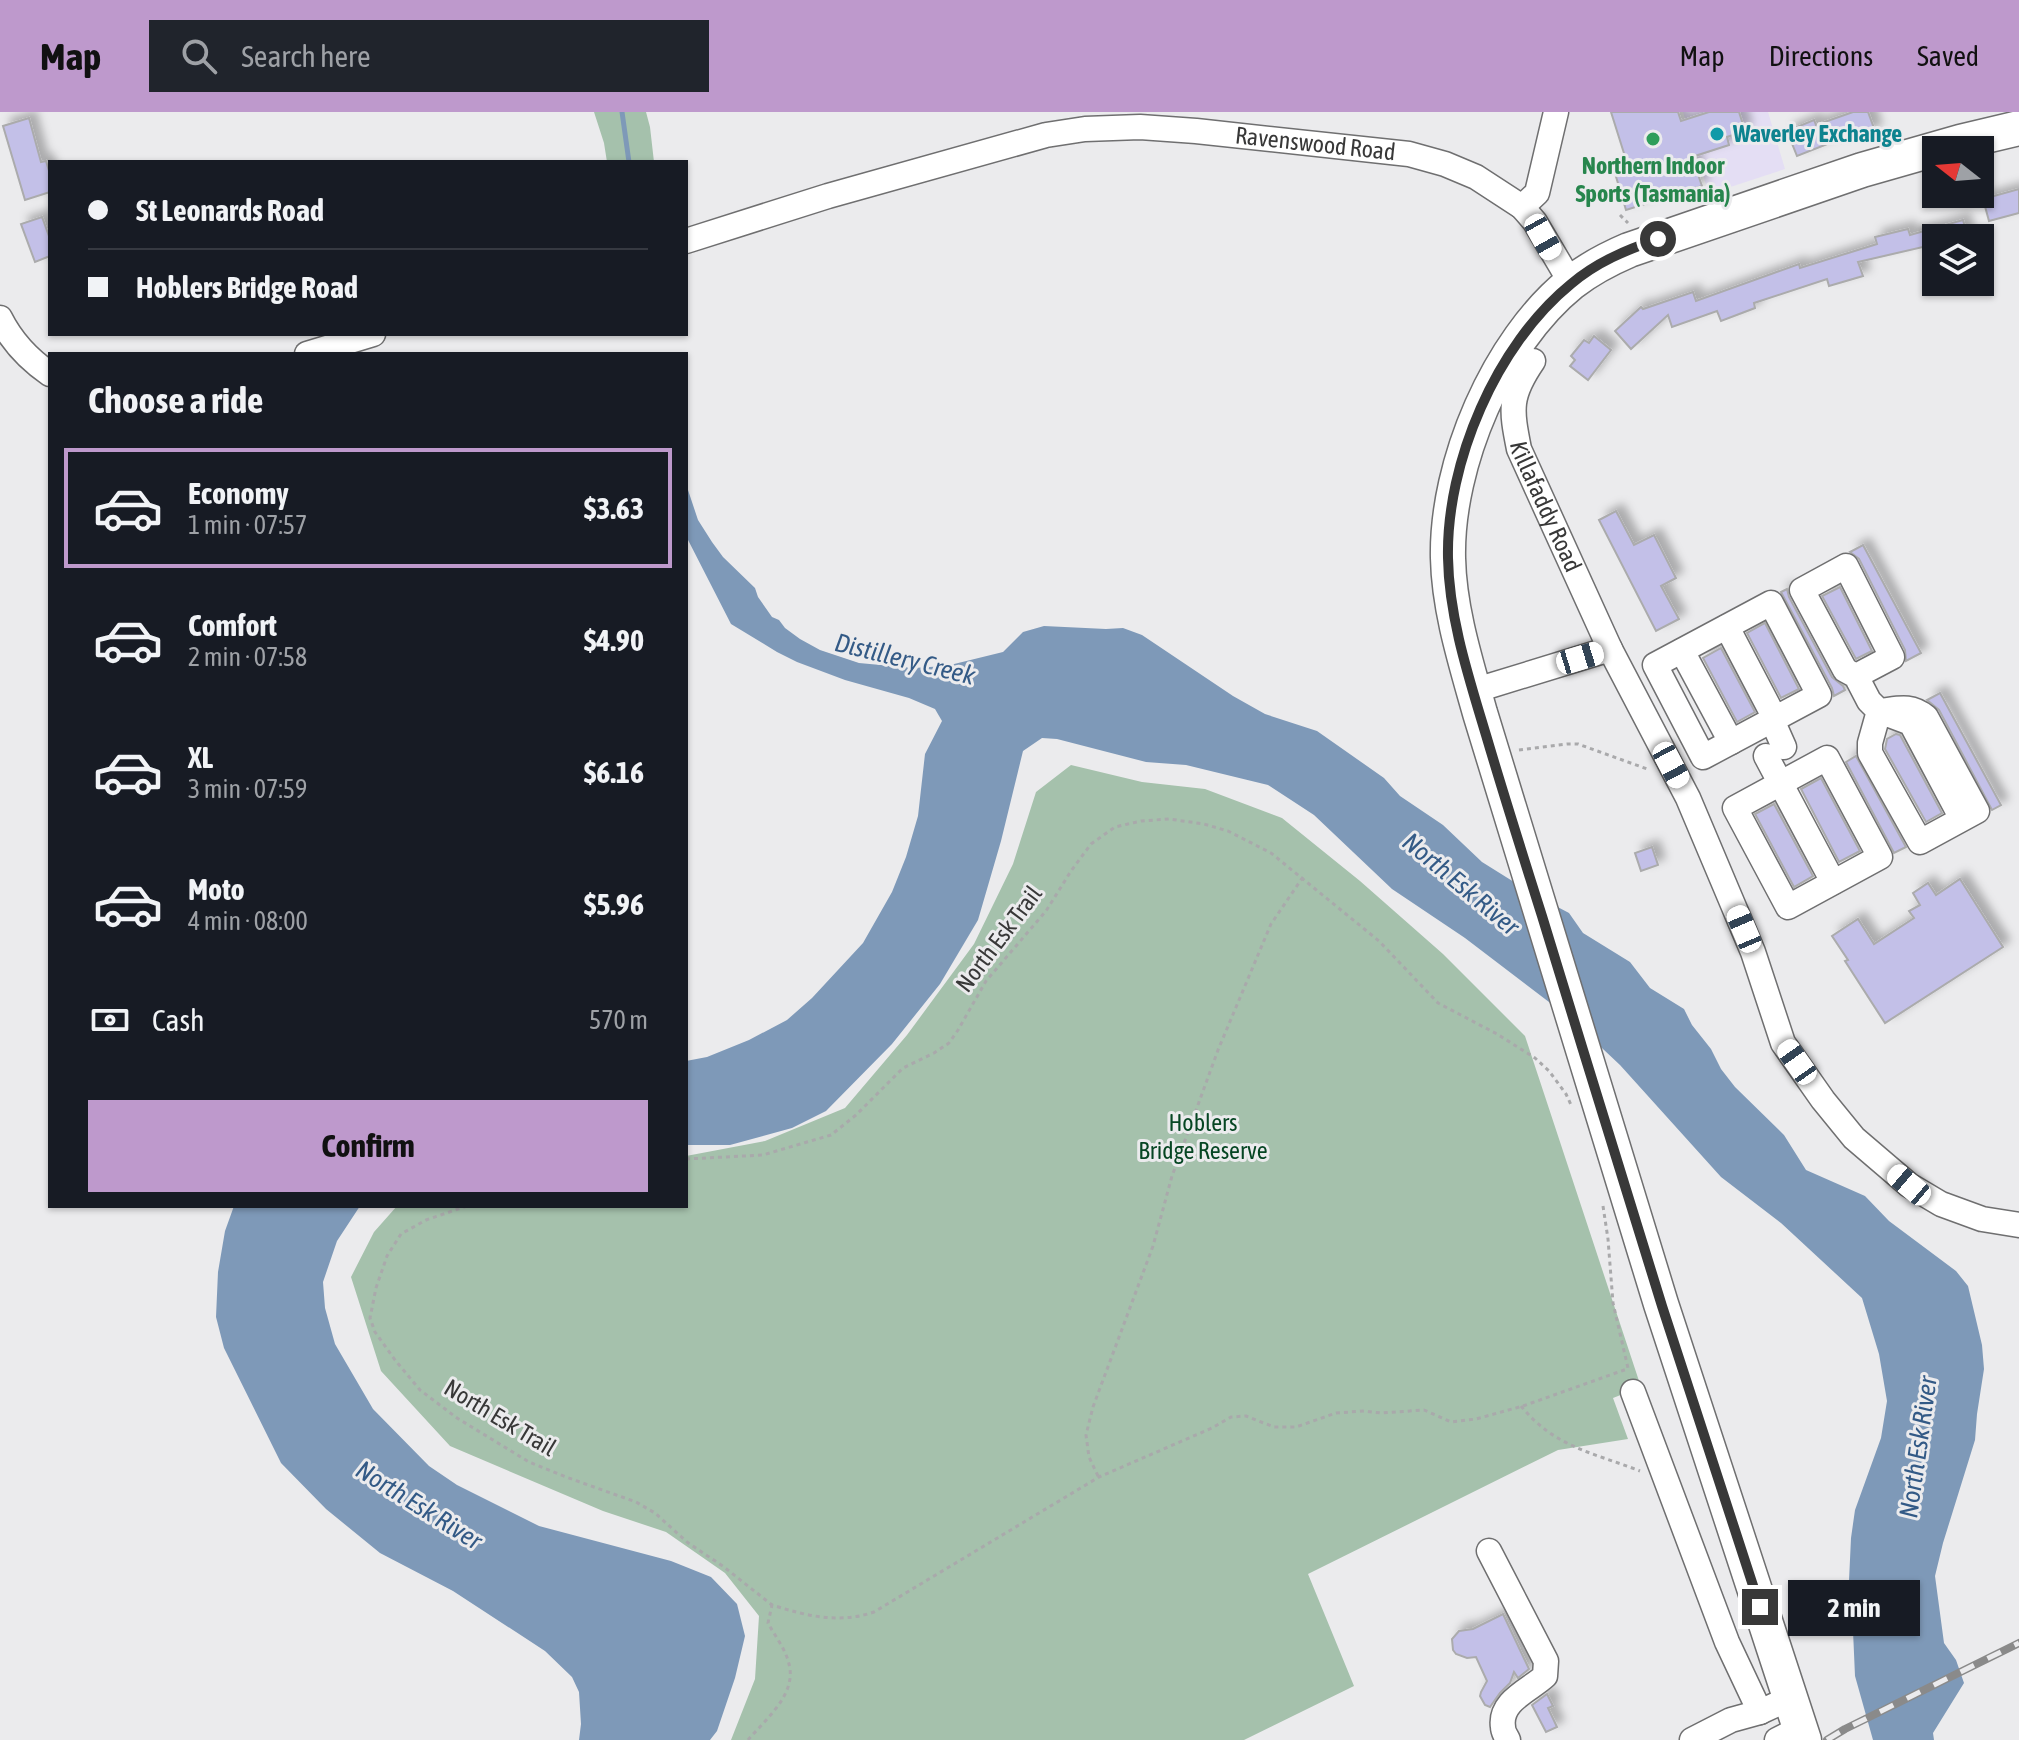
<!DOCTYPE html>
<html lang="en">
<head>
<meta charset="utf-8">
<style>
  :root { --surface:#171b24; --page:#20242c; --text:#f1f3f6; --muted:#9ea1a6; --line:#363941; --accent:#be99cc }
  body { margin:0; font-family:"Asap Condensed",sans-serif; background:var(--page); color:var(--text); height:100vh; display:flex; flex-direction:column; font-size:30px; white-space:nowrap }
  * { box-sizing:border-box; margin:0 }
  p { font-size:26px; color:var(--muted) }
  .icon { flex:none; width:44px; height:44px; fill:none; stroke:currentColor; stroke-width:2; stroke-linecap:round; stroke-linejoin:round }
  .map { position:relative; flex:1; overflow:hidden }
  .details { position:absolute; left:48px; top:240px; width:640px; height:856px; display:flex; flex-direction:column; background:var(--surface); border-radius:0px; box-shadow:0 2px 6px #0004 }
  .details>* { flex:none }
  .guide { position:absolute; left:48px; top:48px; width:640px; height:176px; border-radius:0px; box-shadow:0 2px 6px #0004; display:grid; align-content:center; height:176px; padding:0 40px; background:var(--surface) }
  .needle { width:52px; rotate:287deg }
  .controls { position:absolute; left:1922px; top:24px; display:grid; gap:16px }
  .controls a { display:grid; place-items:center; width:72px; height:72px; border-radius:0px; background:var(--surface); box-shadow:0 2px 6px #0004; font-size:40px }
  .end { position:absolute; width:36px; height:36px; margin:-18px; border:10px solid #383838; background:#fff; box-shadow:0 0 0 4px #fff }
  .from { border-radius:50% }
  .bubble { position:absolute; height:56px; border-radius:0px; background:var(--surface); box-shadow:0 2px 6px #0004; font-size:26px; font-weight:700; line-height:56px; text-align:center }
  .car { position:absolute; width:24px; height:48px; margin:-24px -12px; border-radius:10px; box-shadow:0 0 6px 2px #0007; background:linear-gradient(#fff 24%,#345 0 40%,#fff 0 76%,#345 0 86%,#fff 0) }
  .guide b { display:flex; align-items:center; gap:28px; height:76px; font-size:30px }
  .guide b+b { border-top:2px solid var(--line) }
  .guide i { width:20px; height:20px; background:var(--text) }
  ul { padding:0; list-style:none }
  li { display:flex; align-items:center; gap:24px; height:120px; margin:0 16px 12px; padding:0 24px; border:4px solid transparent; border-radius:0px }
  li div { flex:1 }
  li b { display:block; font-size:30px }
  li em { font-style:normal; font-weight:700 }
  li.active { border-color:var(--accent) }
  li>.icon { width:72px; height:72px; stroke-width:1.5 }
  h2 { padding:0 40px; font-size:36px; line-height:96px }
  .pay { display:flex; align-items:center; gap:20px; height:88px; padding:0 40px; font-size:30px }
  .pay p { margin-inline-start:auto }
  .cta { display:flex; gap:16px; margin-top:auto; padding:16px 40px }
  .cta a { flex:1; height:92px; border-radius:0px; background:var(--accent); color:#111; font-size:32px; font-weight:700; line-height:92px; text-align:center }
  header { display:flex; align-items:center; gap:48px; box-sizing:border-box; height:112px; padding:0 40px; background:var(--accent); color:#111 }
  header strong { font-size:38px }
  nav { display:flex; gap:44px; margin-inline-start:auto; font-size:28px }
  .search { width:560px; height:72px; background:var(--page); display:flex; align-items:center; gap:20px; box-sizing:border-box; padding:0 28px; border-radius:0px; color:var(--muted); font-size:30px }
  .map>svg:first-child { display:block }
  .industrial { fill:#e4def4 }
  .green { fill:#a5c1ac }
  .water { fill:#7e99b8 }
  .lines { fill:none; stroke-linecap:round; stroke-linejoin:round }
  .stream { stroke:#7e99b8; stroke-width:5 }
  .building { fill:#c3c0e8; stroke:#ababac; stroke-width:2; filter:url(#shadow) }
  .minor-casing { stroke:#6f6f70; stroke-width:27 }
  .highway-casing { stroke:#6f6f70; stroke-width:37 }
  .path { stroke:#a9a9ab; stroke-width:3; stroke-dasharray:4 4; stroke-linecap:butt }
  .minor { stroke:#fff; stroke-width:24 }
  .highway { stroke:#fff; stroke-width:34 }
  .rail-casing { stroke:#8a8a8a; stroke-width:8 }
  .rail { stroke:#ebebed; stroke-width:5; stroke-dasharray:15; stroke-linecap:butt }
  .route { stroke:#383838; stroke-width:10 }
  .culture-dot { fill:#0f9aa8; stroke:#ebebed; stroke-width:3 }
  .leisure-dot { fill:#2e9e5b; stroke:#ebebed; stroke-width:3 }
  .labels { text-anchor:middle; stroke-width:6; stroke-linejoin:round; paint-order:stroke }
  .culture-label { font-size:24px; font-weight:bold; fill:#0d838f; stroke:#ebebed; text-anchor:start }
  .street-label { font-size:24px; fill:#383838; stroke:#ebebed }
  .leisure-label { font-size:24px; font-weight:bold; fill:#27864d; stroke:#ebebed }
  .park-label { font-size:24px; fill:#064623; stroke:#ebebed }
  .water-label { font-size:26px; font-style:italic; fill:#335a86; stroke:#ebebed }
</style>
</head>
<body>
<header>
<strong>Map</strong>
<div class="search"><svg class="icon" aria-label="search" viewBox="0 0 24 24"><circle cx="10" cy="10" r="6"/><path d="M15 15l6 6"/></svg>Search here</div>
<nav><a>Map</a><a>Directions</a><a>Saved</a></nav>
</header>
<div class="map">
<svg width="2019" height="1628" viewBox="0 0 2019 1628">
  <defs>
    <filter id="shadow"><feDropShadow dx="7" dy="-7" stdDeviation="4" flood-color="#0004"/></filter>
  </defs>
  <rect width="100%" height="100%" fill="#ebebed"/>
  <path class="industrial" d="M1683 0H1768L1785 57 1709 82Z"/>
  <g class="green">
    <path d="M594 0H646L650 15 654 50H607L604 31Z"/>
    <path d="M1071 653 1142 670 1205 677 1282 706 1360 769 1443 842 1525 924 1641 1275 1613 1286 1628 1327 1558 1338 1308 1462 1354 1574 1244 1628H731L755 1567 759 1504 725 1461 666 1420 603 1399 450 1334 381 1259 351 1165 374 1120 397 1094H686V1044L765 1029 845 996 907 923 974 832 1013 752 1036 680Z"/>
  </g>
  <g class="water">
    <path d="M686 372 698 408 712 430 723 445 755 476 758 485 772 505 779 508 785 516 800 527 820 538 859 551 913 556 946 554 1003 540 1023 520 1044 514 1106 517 1123 516 1142 523 1233 584 1265 602 1317 619 1384 666 1400 684 1443 713 1482 750 1533 782 1569 801 1583 821 1630 850 1650 876 1684 897 1692 913 1711 937 1721 957 1735 975 1784 1023 1806 1058 1865 1084 1889 1109 1956 1159 1968 1174 1982 1233 1984 1257 1977 1302 1975 1328 1943 1431 1935 1464 1944 1531 1956 1548 1964 1571 1933 1621 1934 1628H1873L1855 1564 1852 1496 1849 1469 1851 1426 1855 1398 1881 1326 1887 1289 1879 1242 1862 1186 1781 1111 1721 1065 1620 953 1570 906 1465 826 1392 777 1314 703 1268 673 1186 653 1146 650 1057 627 1042 626 1023 639 1001 729 978 808 940 872 892 932 826 999 792 1016 730 1033H686V949L707 945 749 928 787 908 812 886 863 831 892 780 906 745 918 704 925 642 942 609 935 597 909 586 845 568 797 550 777 540 731 512 686 424Z"/>
    <path d="M234 1094H360L337 1129 323 1170 325 1196 335 1232 373 1297 429 1354 457 1373 539 1414 671 1449 711 1465 737 1492 745 1524 735 1566 717 1619 710 1628H579L581 1612 579 1580 572 1565 545 1539 453 1479 380 1441 326 1397 281 1351 224 1236 216 1205 218 1160 225 1119Z"/>
  </g>
  <g class="lines">
    <path class="stream" d="M622 0 629 50"/>
  </g>
  <g class="building">
    <path d="M1611 0H1678L1681 9 1709 0H1739L1745 19 1727 25 1729 33 1692 45 1702 74 1626 98 1614 58 1628 54Z"/>
    <path d="M1853 0H1868L1875 19 1842 31 1840 27 1797 44 1787 19 1814 8 1816 13Z"/>
    <path d="M29 6 41 50 46 49 50 62V80L25 88 3 14Z"/>
    <path d="M2019 77V101L1989 109 1983 87Z"/>
    <path d="M42 105 50 127V144L35 150 21 112Z"/>
    <path d="M1963 108 1968 126H1936V132L1858 150 1863 164 1829 174 1827 167 1754 191 1755 196 1721 209 1717 199 1672 215 1668 203 1631 237 1615 219 1641 195 1643 197 1693 180 1696 189 1799 152 1800 156 1877 132 1875 125 1908 117 1910 123Z"/>
    <path d="M1594 224 1611 238 1588 268 1570 254 1575 248 1571 244 1584 228 1589 231Z"/>
    <path d="M1616 399 1634 433 1654 423 1676 466 1661 474 1679 507 1656 519 1599 408Z"/>
    <path d="M1863 433 1921 541 1906 549 1905 538 1859 447 1850 440Z"/>
    <path d="M1840 475 1872 539 1856 547 1822 484Z"/>
    <path d="M1787 477 1789 485 1832 565 1843 574 1845 578 1834 584 1832 576 1781 480Z"/>
    <path d="M1765 511 1799 577 1781 586 1747 521Z"/>
    <path d="M1721 536 1755 600 1737 610 1703 546Z"/>
    <path d="M1940 581 2001 693 1992 698 1939 598 1927 588Z"/>
    <path d="M1896 622 1900 623 1942 701 1926 710 1885 637 1887 627Z"/>
    <path d="M1856 644 1906 735 1894 741 1846 650Z"/>
    <path d="M1821 666 1860 739 1839 750 1801 677Z"/>
    <path d="M1774 692 1813 764 1794 775 1755 702Z"/>
    <path d="M1652 735 1658 753 1641 759 1635 741Z"/>
    <path d="M1960 767 2003 835 1885 911 1845 849 1848 848 1832 824 1858 807 1874 832 1914 806 1909 799 1920 793 1913 781 1928 771 1936 783Z"/>
    <path d="M1503 1502 1529 1557 1518 1566 1514 1560 1510 1571 1500 1581 1490 1595 1485 1593 1480 1584 1481 1580 1487 1569 1476 1545 1467 1546 1456 1542 1453 1538 1452 1527 1459 1519 1473 1517Z"/>
    <path d="M1547 1582 1553 1594 1548 1596 1557 1615 1546 1620 1532 1593Z"/>
  </g>
  <g class="lines">
    <defs>
      <g id="minor">
        <path d="M1522 95 1537 81 1556 0"/>
        <path id="s1" d="M686 129 828 84 1046 23 1085 17 1140 15 1196 19 1409 42 1445 52 1476 65 1522 95 1535 110 1571 171"/>
        <path d="M0 206C12 230 28 247 50 262"/>
        <path d="M307 242 373 222"/>
        <path id="s2" d="M1533 249C1509 284 1511 297 1519 337L1610 537 1688 686 1753 840 1783 931 1823 988 1854 1026 1909 1073 1941 1092 1982 1107 2019 1113"/>
        <path d="M1771 491 1819 583 1703 645 1655 553Z"/>
        <path d="M1727 515 1771 599 1772 608 1784 635"/>
        <path d="M1682 539 1731 630"/>
        <path d="M1856 564 1892 545 1846 454 1802 478 1845 558 1856 564 1869 589 1879 599C1898 597 1910 592 1926 605L1977 699 1920 730 1870 641V631L1879 599 1911 611 1962 707"/>
        <path d="M1473 579 1610 537"/>
        <path d="M1766 644 1833 770"/>
        <path d="M1827 646 1880 745 1788 795 1735 696Z"/>
        <path d="M1633 1280 1727 1530 1760 1600 1790 1586"/>
        <path d="M1489 1439 1546 1549 1545 1564C1530 1578 1499 1589 1503 1615 1503 1620 1506 1624 1508 1628"/>
        <path d="M1692 1628 1731 1608 1760 1600"/>
        <path d="M1777 1628 1800 1616"/>
      </g>
      <path id="highway" d="M1804 1628 1661 1192 1480 601C1466 551 1449 498 1448 446 1446 352 1498 230 1571 171 1589 157 1608 147 1629 138L1862 58 1960 30 2019 16"/>
    </defs>
    <use href="#minor" class="minor-casing"/>
    <use href="#highway" class="highway-casing"/>
    <g class="path">
      <path d="M1620 103 1628 111"/>
      <path d="M1519 638 1567 632H1578L1650 658"/>
      <path d="M686 1047 763 1043 831 1023 856 1003 903 956 934 941 949 931 958 918 986 869 1046 799 1071 759 1091 732 1115 715 1141 709 1169 707 1204 712 1228 719 1271 741 1379 829 1438 891 1497 922 1535 946 1549 959 1566 982 1572 995"/>
      <path d="M467 1094 426 1108 401 1122 387 1144 376 1176 370 1206 375 1220 395 1248 420 1278 457 1306 529 1350 566 1365 636 1390 655 1401 687 1430 724 1455 772 1493"/>
      <path d="M1603 1094 1608 1127 1613 1191 1628 1256"/>
      <path d="M1521 1294C1554 1335 1594 1341 1640 1359"/>
      <path d="M1098 1364 1089 1345 1086 1323 1093 1295 1153 1134 1172 1064 1218 938 1271 812 1303 765"/>
      <path d="M748 1628C766 1607 797 1582 789 1552 786 1538 775 1524 768 1511L772 1493C807 1504 839 1512 874 1500L1099 1365 1212 1316 1231 1305 1246 1304 1274 1315H1296L1336 1301 1364 1299 1381 1301 1424 1298 1451 1310 1476 1307 1523 1294 1627 1257"/>
    </g>
    <use href="#minor" class="minor"/>
    <use href="#highway" class="highway"/>
    <defs>
      <path id="rail" d="M1827 1628 1845 1617 2019 1531"/>
    </defs>
    <use href="#rail" class="rail-casing"/>
    <use href="#rail" class="rail"/>
  </g>
  <g class="lines">
    <path class="route" d="M1658 127C1626 138 1597 150 1571 172 1496 233 1446 351 1448 446 1449 506 1469 566 1486 623 1504 684 1523 744 1542 804 1582 934 1621 1064 1662 1194 1694 1295 1728 1395 1760 1495"/>
  </g>
  <circle class="culture-dot" cx="1717" cy="22" r="8"/>
  <circle class="leisure-dot" cx="1653" cy="27" r="8"/>
  <g class="labels">
    <g class="culture-label">
      <text x="1733" y="30">Waverley Exchange</text>
    </g>
    <g class="street-label">
      <text dy="8" stroke="none"><textPath href="#s1" startOffset="646">Ravenswood Road</textPath></text>
      <text dy="8" stroke="none"><textPath href="#s2" startOffset="156">Killafaddy Road</textPath></text>
      <text transform="translate(999 827) rotate(-53)" y="8">North Esk Trail</text>
      <text transform="translate(500 1306) rotate(31)" y="8">North Esk Trail</text>
    </g>
    <g class="leisure-label">
      <text x="1653" y="62">Northern Indoor<tspan x="1653" dy="28">Sports (Tasmania)</tspan></text>
    </g>
    <g class="park-label">
      <text x="1203" y="1019">Hoblers<tspan x="1203" dy="28">Bridge Reserve</tspan></text>
    </g>
    <g class="water-label">
      <text transform="translate(905 547) rotate(14)" y="9">Distillery Creek</text>
      <text transform="translate(1461 772) rotate(40)" y="9">North Esk River</text>
      <text transform="translate(1918 1335) rotate(-82)" y="9">North Esk River</text>
      <text transform="translate(419 1393) rotate(32)" y="9">North Esk River</text>
    </g>
  </g>
</svg>
<div class="controls">
<a><svg class="needle" viewBox="-14 -14 28 28"><path d="M0-13l5 13h-10z" fill="#e53935"/><path d="M0 13l5-13h-10z" fill="#9ea1a6"/></svg></a>
<a><svg class="icon" aria-label="layers" viewBox="0 0 24 24"><path d="M12 4l9 5-9 5-9-5zM3 14l9 5 9-5"/></svg></a>
</div>
<i class="end from" style="left:1658px;top:127px"></i>
<i class="end" style="left:1760px;top:1495px"></i>
<div class="bubble" style="left:1788px;top:1468px;width:132px">2 min</div>
<i class="car" style="left:1543px;top:125px;rotate:151deg"></i>
<i class="car" style="left:1580px;top:546px;rotate:73deg"></i>
<i class="car" style="left:1671px;top:653px;rotate:152deg"></i>
<i class="car" style="left:1744px;top:817px;rotate:337deg"></i>
<i class="car" style="left:1797px;top:950px;rotate:325deg"></i>
<i class="car" style="left:1909px;top:1073px;rotate:310deg"></i>
<div class="guide">
<b><i class="from"></i>St Leonards Road</b>
<b><i></i>Hoblers Bridge Road</b>
</div>
<section class="details">
<h2>Choose a ride</h2>
<ul>
<li class="active"><svg class="icon" aria-label="car" viewBox="0 0 24 24"><path d="M5 17H2v-5l4-1 3-4h7l3 4 3 1v5h-3M9 17h6M6 11h13"/><circle cx="7" cy="17" r="2"/><circle cx="17" cy="17" r="2"/></svg><div><b>Economy</b><p>1 min · 07:57</p></div><em>$3.63</em></li>
<li><svg class="icon" aria-label="car" viewBox="0 0 24 24"><path d="M5 17H2v-5l4-1 3-4h7l3 4 3 1v5h-3M9 17h6M6 11h13"/><circle cx="7" cy="17" r="2"/><circle cx="17" cy="17" r="2"/></svg><div><b>Comfort</b><p>2 min · 07:58</p></div><em>$4.90</em></li>
<li><svg class="icon" aria-label="car" viewBox="0 0 24 24"><path d="M5 17H2v-5l4-1 3-4h7l3 4 3 1v5h-3M9 17h6M6 11h13"/><circle cx="7" cy="17" r="2"/><circle cx="17" cy="17" r="2"/></svg><div><b>XL</b><p>3 min · 07:59</p></div><em>$6.16</em></li>
<li><svg class="icon" aria-label="car" viewBox="0 0 24 24"><path d="M5 17H2v-5l4-1 3-4h7l3 4 3 1v5h-3M9 17h6M6 11h13"/><circle cx="7" cy="17" r="2"/><circle cx="17" cy="17" r="2"/></svg><div><b>Moto</b><p>4 min · 08:00</p></div><em>$5.96</em></li>
</ul>
<div class="pay"><svg class="icon" aria-label="cash" viewBox="0 0 24 24"><path d="M3 7h18v10H3z"/><circle cx="12" cy="12" r="2"/></svg>Cash<p>570 m</p></div>
<div class="cta"><a>Confirm</a></div>
</section>
</div>
</body>
</html>
